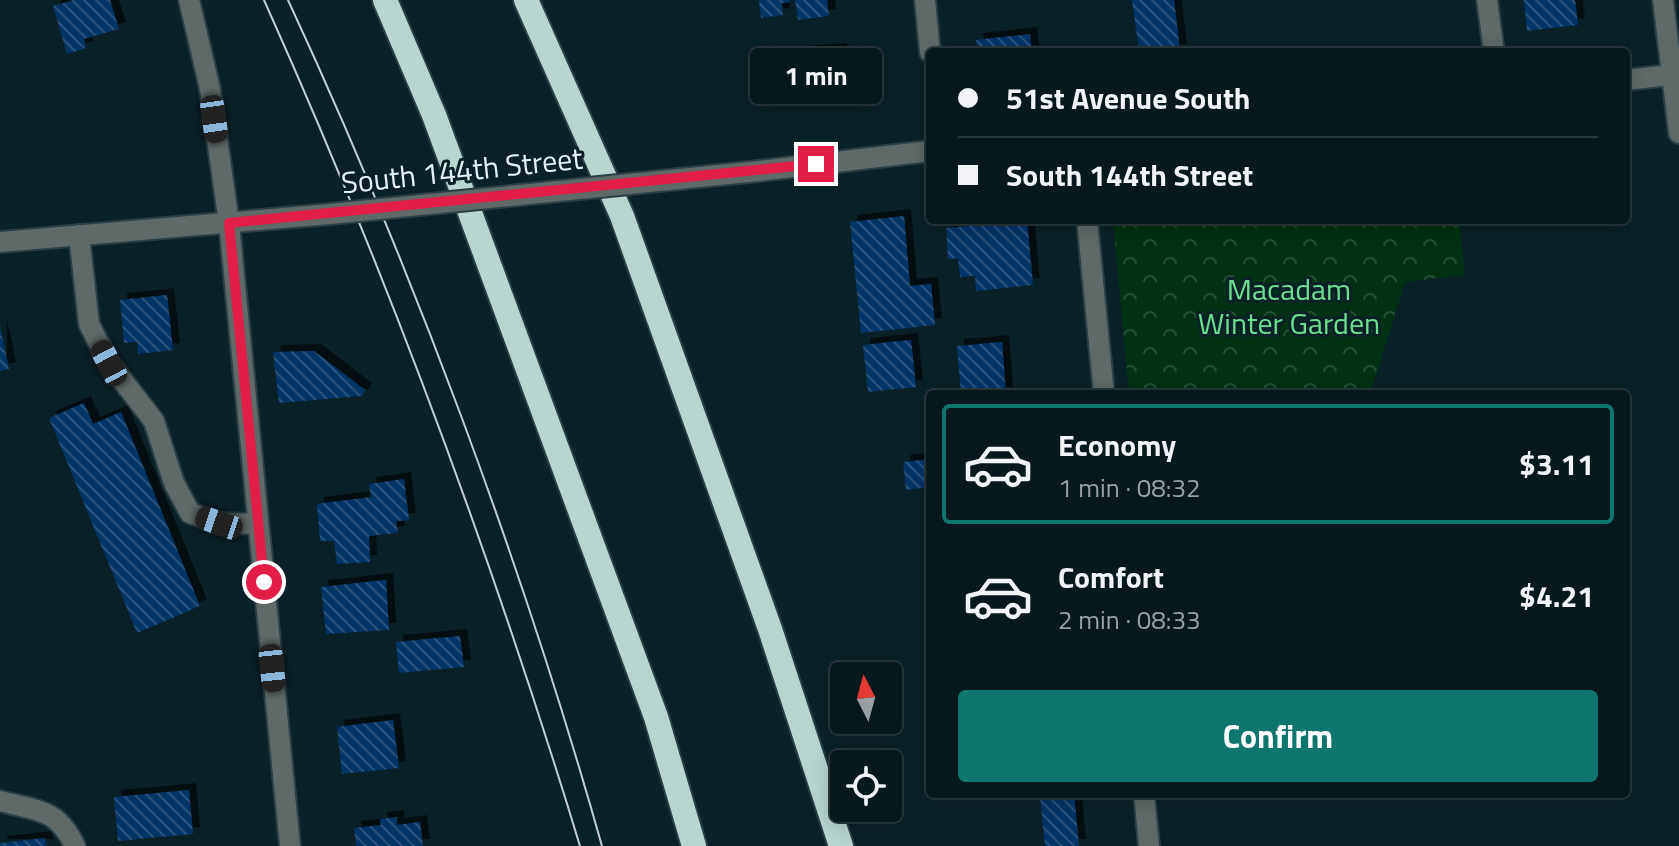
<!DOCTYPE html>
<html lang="en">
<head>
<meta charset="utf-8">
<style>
  :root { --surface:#08191e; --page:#112227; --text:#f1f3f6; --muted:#98a0a4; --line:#29383c; --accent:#0f766e }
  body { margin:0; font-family:"Titillium Web",sans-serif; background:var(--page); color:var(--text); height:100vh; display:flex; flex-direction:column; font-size:30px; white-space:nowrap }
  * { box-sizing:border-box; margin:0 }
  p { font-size:26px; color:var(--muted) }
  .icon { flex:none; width:44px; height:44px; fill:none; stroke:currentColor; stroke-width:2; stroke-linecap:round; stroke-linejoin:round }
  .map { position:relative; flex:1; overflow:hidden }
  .drawer { position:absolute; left:926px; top:390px; width:704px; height:408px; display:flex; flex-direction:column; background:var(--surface); border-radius:8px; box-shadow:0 4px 20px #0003,0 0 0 2px var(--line) }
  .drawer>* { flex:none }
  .hud { position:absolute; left:926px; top:48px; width:704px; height:176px; border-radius:8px; box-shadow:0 4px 20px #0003,0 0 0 2px var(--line); display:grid; align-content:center; height:176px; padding:0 32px; background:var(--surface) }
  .needle { width:52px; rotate:354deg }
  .tools { position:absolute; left:830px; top:662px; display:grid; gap:16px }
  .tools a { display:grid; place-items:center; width:72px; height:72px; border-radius:8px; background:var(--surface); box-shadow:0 4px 20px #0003,0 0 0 2px var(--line); font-size:40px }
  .end { position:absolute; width:36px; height:36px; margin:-18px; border:10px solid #e11d48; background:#fff; box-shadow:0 0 0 4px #fff }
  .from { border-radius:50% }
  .bubble { position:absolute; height:56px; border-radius:8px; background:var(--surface); box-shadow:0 4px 20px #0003,0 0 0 2px var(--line); font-size:26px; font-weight:700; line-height:56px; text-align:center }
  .car { position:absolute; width:24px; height:48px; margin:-24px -12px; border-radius:10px; box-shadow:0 0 6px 2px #0007; background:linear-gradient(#222 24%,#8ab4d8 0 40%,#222 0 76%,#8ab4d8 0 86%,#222 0) }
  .hud b { display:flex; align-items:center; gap:28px; height:76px; font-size:30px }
  .hud b+b { border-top:2px solid var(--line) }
  .hud i { width:20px; height:20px; background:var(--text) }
  ul { padding:14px 0 0; list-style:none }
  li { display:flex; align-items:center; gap:24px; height:120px; margin:0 16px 12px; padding:0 16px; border:4px solid transparent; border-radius:8px }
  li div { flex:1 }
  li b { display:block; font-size:30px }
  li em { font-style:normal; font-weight:700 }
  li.active { border-color:var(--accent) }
  li>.icon { width:72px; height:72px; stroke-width:1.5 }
  .action { display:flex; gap:16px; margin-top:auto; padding:16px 32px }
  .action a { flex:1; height:92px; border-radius:8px; background:var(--accent); color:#fff; font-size:32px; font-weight:700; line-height:92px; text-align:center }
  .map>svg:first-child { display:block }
  .park { fill:url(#park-crowns) }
  .building { fill:url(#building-back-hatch); filter:url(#shadow) }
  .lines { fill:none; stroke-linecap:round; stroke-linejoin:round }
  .minor-casing { stroke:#293e45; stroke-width:24 }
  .highway-casing { stroke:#293e45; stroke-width:28 }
  .minor { stroke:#5e6968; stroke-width:20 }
  .highway { stroke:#b8d5d0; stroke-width:24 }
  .tram { stroke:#c1cfd5; stroke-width:2 }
  .minor-bridge-casing { stroke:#293e45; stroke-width:24; stroke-linecap:butt }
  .minor-bridge { stroke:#5e6968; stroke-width:20 }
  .route { stroke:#e11d48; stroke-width:10 }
  .labels { text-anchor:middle; stroke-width:6; stroke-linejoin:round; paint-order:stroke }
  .street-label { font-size:30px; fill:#e4f1f6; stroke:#0b2128 }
  .park-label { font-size:30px; fill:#6ae08e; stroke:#0b2128 }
</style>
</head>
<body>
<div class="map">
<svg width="1679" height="846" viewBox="0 0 1679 846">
  <defs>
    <pattern id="park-crowns" width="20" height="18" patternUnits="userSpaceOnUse" patternTransform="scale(2)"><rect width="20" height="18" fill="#003213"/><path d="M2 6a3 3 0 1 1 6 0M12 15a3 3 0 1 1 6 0" fill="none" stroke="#255036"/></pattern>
    <pattern id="building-back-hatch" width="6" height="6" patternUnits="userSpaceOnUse" patternTransform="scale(2)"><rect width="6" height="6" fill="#033467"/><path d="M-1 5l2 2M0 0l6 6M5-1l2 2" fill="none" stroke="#28527d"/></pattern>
    <filter id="shadow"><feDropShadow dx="7" dy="-7" stdDeviation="0" flood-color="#0009"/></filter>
  </defs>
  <rect width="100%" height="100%" fill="#0b2128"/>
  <path class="park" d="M1113 220H1459L1465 275 1405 282 1370 394H1129Z"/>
  <g class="building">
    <path d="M74 0H110L119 29 84 39 86 48 67 54 53 6Z"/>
    <path d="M759 0H790V2L782 3 783 15 761 18Z"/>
    <path d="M795 0H827L829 16 798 20Z"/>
    <path d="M1132 0H1174L1180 51 1139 52Z"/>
    <path d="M1524 0H1575L1578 25 1527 31Z"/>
    <path d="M1030 34 1032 52H978L976 40Z"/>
    <path d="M840 50 841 60 852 59 856 95 770 103 766 67 799 64 798 53Z"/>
    <path d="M904 216 910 286 931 284 935 325 861 333 850 222Z"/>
    <path d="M992 220H1027L1033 285 976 291 975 276 960 277 958 258 948 259 946 228 993 224Z"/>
    <path d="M167 295 173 350 138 354 137 342 124 343 120 300Z"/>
    <path d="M0 326 9 369 0 371Z"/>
    <path d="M911 340 916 387 868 392 863 345Z"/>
    <path d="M1002 342 1006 394H961L957 346Z"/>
    <path d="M314 351 365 390 362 396 279 403 273 352Z"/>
    <path d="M84 403 93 424 121 412 200 606 137 633 49 418Z"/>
    <path d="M930 459V487L906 490 903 462Z"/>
    <path d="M404 479 409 520 396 521 398 533 369 536 370 562 337 564 334 541H320L317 504 371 497 369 484Z"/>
    <path d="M924 496H930V527L926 528Z"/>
    <path d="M386 580 389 630 326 634 321 587Z"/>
    <path d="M460 636 464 667 399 673 396 642Z"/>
    <path d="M393 720 399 768 342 774 337 727Z"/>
    <path d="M189 790 193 834 118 841 114 797Z"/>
    <path d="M1074 794 1079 846H1045L1040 798Z"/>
    <path d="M397 817V825L420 822 423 846H356L354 828 381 825 380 819Z"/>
    <path d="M45 838 46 846H0V843Z"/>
  </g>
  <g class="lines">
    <defs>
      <g id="minor">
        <path d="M189 0 210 89 229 223 290 846"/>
        <path d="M925 0 930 52"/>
        <path d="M1487 0 1494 52"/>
        <path d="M1663 0 1679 133"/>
        <path d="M1626 80 1679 74"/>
        <path d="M759 171 930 151"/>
        <path d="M1087 220 1104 394"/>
        <path d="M79 235 89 324 109 363 154 421 174 483 190 513 219 523 258 524"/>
        <path d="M0 242 330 214"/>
        <path d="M1144 794 1149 846"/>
        <path d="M0 801C37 811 57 808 75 846"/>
      </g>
      <g id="highway">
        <path d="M385 0 434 115 656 717 694 846"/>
        <path d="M526 0 622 216 770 629 841 846"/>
      </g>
    </defs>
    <use href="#minor" class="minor-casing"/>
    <use href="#highway" class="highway-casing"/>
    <use href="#minor" class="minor"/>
    <use href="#highway" class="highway"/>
    <g class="tram">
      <path d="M264 0C388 276 492 557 580 846"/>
      <path d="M288 0C412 267 522 563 602 846"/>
    </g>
    <defs>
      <path id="minor-bridge" d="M330 214 759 171"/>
    </defs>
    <use href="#minor-bridge" class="minor-bridge-casing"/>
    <use href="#minor-bridge" class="minor-bridge"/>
  </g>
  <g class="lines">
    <path class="route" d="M264 582 229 223 816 164"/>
  </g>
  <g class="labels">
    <g class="street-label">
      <text transform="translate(462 171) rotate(-6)" y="10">South 144th Street</text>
    </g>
    <g class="park-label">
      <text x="1289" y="300">Macadam<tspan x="1289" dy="34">Winter Garden</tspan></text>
    </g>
  </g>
</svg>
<div class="tools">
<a><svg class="needle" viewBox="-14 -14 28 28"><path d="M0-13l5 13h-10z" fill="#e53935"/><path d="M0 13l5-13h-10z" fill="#98a0a4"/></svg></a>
<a><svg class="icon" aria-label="locate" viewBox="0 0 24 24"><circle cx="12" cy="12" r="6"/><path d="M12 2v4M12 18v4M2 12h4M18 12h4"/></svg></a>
</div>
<i class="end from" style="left:264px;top:582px"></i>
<i class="end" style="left:816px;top:164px"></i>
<div class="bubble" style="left:750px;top:48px;width:132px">1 min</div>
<i class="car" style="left:214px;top:119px;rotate:172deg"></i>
<i class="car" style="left:109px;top:363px;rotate:332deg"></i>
<i class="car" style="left:219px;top:523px;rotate:289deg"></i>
<i class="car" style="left:272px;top:668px;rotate:174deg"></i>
<div class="hud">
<b><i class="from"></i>51st Avenue South</b>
<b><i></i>South 144th Street</b>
</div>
<section class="drawer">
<ul>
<li class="active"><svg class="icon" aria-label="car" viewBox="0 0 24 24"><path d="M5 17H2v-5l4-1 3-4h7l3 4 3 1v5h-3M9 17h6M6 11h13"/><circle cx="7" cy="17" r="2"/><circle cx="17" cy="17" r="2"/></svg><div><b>Economy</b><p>1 min · 08:32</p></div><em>$3.11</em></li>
<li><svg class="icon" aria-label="car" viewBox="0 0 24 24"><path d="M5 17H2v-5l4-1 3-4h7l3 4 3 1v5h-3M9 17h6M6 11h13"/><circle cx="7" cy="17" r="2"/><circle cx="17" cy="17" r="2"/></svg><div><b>Comfort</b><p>2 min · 08:33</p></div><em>$4.21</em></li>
</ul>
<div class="action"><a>Confirm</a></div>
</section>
</div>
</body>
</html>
